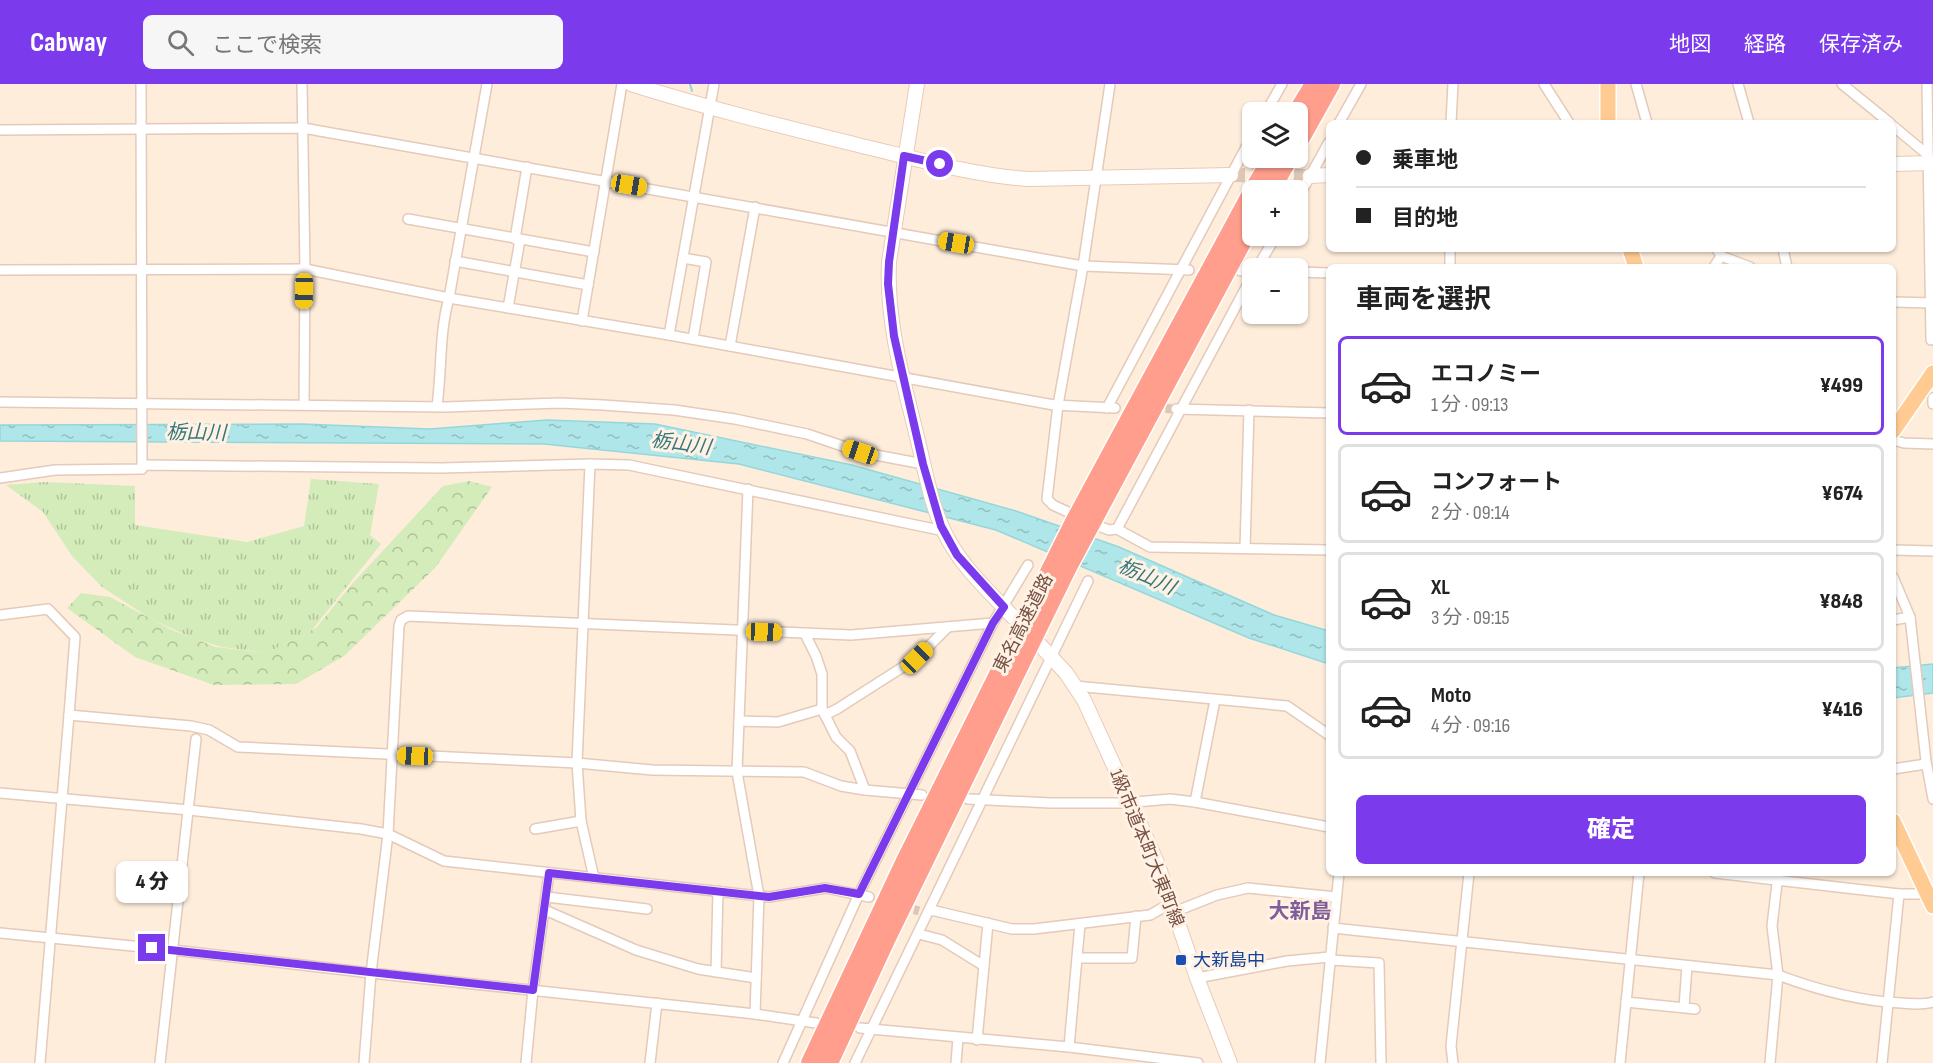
<!DOCTYPE html>
<html lang="ja">
<head>
<meta charset="utf-8">
<style>
  :root { --surface:#fff; --page:#f6f6f6; --text:#222; --muted:#767676; --line:#e0e0e0; --accent:#7c3aed }
  body { margin:0; font-family:"Sofia Sans Condensed","Noto Sans JP",sans-serif; background:var(--page); color:var(--text); height:100vh; display:flex; flex-direction:column; font-size:22px; white-space:nowrap }
  * { box-sizing:border-box; margin:0 }
  p { font-size:20px; color:var(--muted) }
  .icon { flex:none; width:33px; height:33px; fill:none; stroke:currentColor; stroke-width:2; stroke-linecap:round; stroke-linejoin:round }
  .map { position:relative; flex:1; overflow:hidden }
  .panel { position:absolute; left:1326px; top:180px; width:570px; height:612px; display:flex; flex-direction:column; background:var(--surface); border-radius:9px; box-shadow:0 2px 4px #0004 }
  .panel>* { flex:none }
  .hud { position:absolute; left:1326px; top:36px; width:570px; height:132px; border-radius:9px; box-shadow:0 2px 4px #0004; display:grid; align-content:center; height:132px; padding:0 30px; background:var(--surface) }
  .controls { position:absolute; left:1242px; top:18px; display:grid; gap:12px }
  .controls a { display:grid; place-items:center; width:66px; height:66px; border-radius:9px; background:var(--surface); box-shadow:0 2px 4px #0004; font-size:30px }
  .end { position:absolute; width:27px; height:27px; margin:-14px; border:8px solid #7c3aed; background:#fff; box-shadow:0 0 0 3px #fff }
  .from { border-radius:50% }
  .bubble { position:absolute; height:42px; border-radius:9px; background:var(--surface); box-shadow:0 2px 4px #0004; font-size:20px; font-weight:800; line-height:42px; text-align:center }
  .car { position:absolute; width:18px; height:36px; margin:-18px -9px; border-radius:8px; box-shadow:0 0 4px 2px #0007; background:linear-gradient(#f5c518 24%,#345 0 40%,#f5c518 0 76%,#345 0 86%,#f5c518 0) }
  .hud b { display:flex; align-items:center; gap:21px; height:57px; font-size:22px }
  .hud b+b { border-top:2px solid var(--line) }
  .hud i { width:15px; height:15px; background:var(--text) }
  ul { padding:0; list-style:none }
  li { display:flex; align-items:center; gap:18px; height:99px; margin:0 12px 9px; padding:0 18px; border:3px solid var(--line); border-radius:9px }
  li div { flex:1 }
  li b { display:block; font-size:22px }
  li em { font-style:normal; font-weight:800 }
  li.on { border-color:var(--accent) }
  li>.icon { width:54px; height:54px; stroke-width:1.5 }
  h2 { padding:0 30px; font-size:27px; line-height:72px }
  .primary-button { display:flex; gap:12px; margin-top:auto; padding:12px 30px }
  .primary-button a { flex:1; height:69px; border-radius:9px; background:var(--accent); color:#fff; font-size:24px; font-weight:800; line-height:69px; text-align:center }
  header { display:flex; align-items:center; gap:36px; box-sizing:border-box; height:84px; padding:0 30px; background:var(--accent); color:#fff }
  header strong { font-size:28px }
  nav { display:flex; gap:33px; margin-inline-start:auto; font-size:21px }
  .search { width:420px; height:54px; background:var(--page); display:flex; align-items:center; gap:15px; box-sizing:border-box; padding:0 21px; border-radius:9px; color:var(--muted); font-size:22px }
  .map>svg:first-child { display:block }
  .grass { fill:url(#grass-tufts) }
  .forest { fill:url(#forest-crowns) }
  .water { fill:url(#water-ripples); stroke:#94d7db; stroke-width:1.5 }
  .lines { fill:none; stroke-linecap:round; stroke-linejoin:round }
  .stream { stroke:#94d7db; stroke-width:2 }
  .street-tunnel { stroke:#dcc6b5; stroke-width:9; stroke-dasharray:9 4.5; stroke-linecap:butt }
  .secondary-tunnel { stroke:#dcc6b5; stroke-width:14; stroke-dasharray:14 7; stroke-linecap:butt }
  .street-casing { stroke:#e4caba; stroke-width:12 }
  .secondary-casing { stroke:#eacab7; stroke-width:16 }
  .primary-casing { stroke:#fff; stroke-width:18 }
  .highway-casing { stroke:#fff; stroke-width:21 }
  .street { stroke:#fff; stroke-width:9 }
  .secondary { stroke:#fff; stroke-width:14 }
  .primary { stroke:#ffcb92; stroke-width:15 }
  .highway { stroke:#ff9e8c; stroke-width:18 }
  .route { stroke:#7c3aed; stroke-width:8 }
  .transit-dot { fill:#1a4fb4; stroke:#fff2e4; stroke-width:2 }
  .labels { text-anchor:middle; stroke-width:6; stroke-linejoin:round; paint-order:stroke }
  .street-label { font-size:18px; fill:#755043; stroke:#fff2e4 }
  .transit-label { font-size:18px; fill:#164399; stroke:#fff2e4; text-anchor:start }
  .water-label { font-size:20px; font-style:italic; fill:#36787c; stroke:#fff2e4 }
  .quarter-label { font-size:21px; font-weight:bold; fill:#7f5e99; stroke:#fff2e4 }
</style>
</head>
<body>
<header>
<strong>Cabway</strong>
<div class="search"><svg class="icon" aria-label="search" viewBox="0 0 24 24"><circle cx="10" cy="10" r="6"/><path d="M15 15l6 6"/></svg>ここで検索</div>
<nav><a>地図</a><a>経路</a><a>保存済み</a></nav>
</header>
<div class="map">
<svg width="1933" height="979" viewBox="0 0 1933 979">
  <defs>
    <pattern id="grass-tufts" width="24" height="20" patternUnits="userSpaceOnUse" patternTransform="scale(1.5)"><rect width="24" height="20" fill="#d3ecba"/><path d="M3 7l-1-3M5 7V3M7 7l1-3M15 17l-1-3M17 17v-4M19 17l1-3" fill="none" stroke="#b0c299"/></pattern>
    <pattern id="forest-crowns" width="20" height="18" patternUnits="userSpaceOnUse" patternTransform="scale(1.5)"><rect width="20" height="18" fill="#d3ecba"/><path d="M2 6a3 3 0 1 1 6 0M12 15a3 3 0 1 1 6 0" fill="none" stroke="#b0c299"/></pattern>
    <pattern id="water-ripples" width="26" height="14" patternUnits="userSpaceOnUse" patternTransform="scale(1.5)"><rect width="26" height="14" fill="#afe6e9"/><path d="M2 4q2-2 4 0t4 0M15 11q2-2 4 0t4 0" fill="none" stroke="#93bdbe"/></pattern>
  </defs>
  <rect width="100%" height="100%" fill="#feeddb"/>
  <path class="grass" d="M311 395 379 400 370 451 381 460 312 546 267 569 222 563 195 555 151 535 102 503 72 472 43 428 6 401 45 398 135 402V441L247 458 304 442Z"/>
  <path class="forest" d="M469 397 492 403 435 484 344 572 296 600 214 601 135 573 67 524 81 509 110 513 172 546 216 563 267 569 316 544 352 500 443 402Z"/>
  <g class="water">
    <path d="M547 336 655 340 852 381 1016 427 1119 463 1274 531 1329 547V580L1249 554 996 446 739 380 544 360 0 357V341L302 340 430 345Z"/>
    <path d="M1933 580V609L1893 614V584Z"/>
  </g>
  <g class="lines">
    <path class="stream" d="M690 0 692 7"/>
    <g class="street-tunnel">
      <path d="M1152 324 1176 325"/>
      <path d="M901 822 919 827"/>
    </g>
    <path class="secondary-tunnel" d="M1231 91 1310 92"/>
    <defs>
      <g id="street">
        <path d="M141 0 142 381"/>
        <path d="M302 0 305 185 304 321"/>
        <path d="M1544 0 1569 39"/>
        <path d="M1636 0 1647 39"/>
        <path d="M1738 0 1749 39"/>
        <path d="M1842 0 1890 39"/>
        <path d="M1927 0 1931 256"/>
        <path d="M1266 28 1282 0"/>
        <path d="M1339 39 1361 0"/>
        <path d="M1451 39 1453 0"/>
        <path d="M1893 42 1928 71"/>
        <path d="M0 46 303 44 1083 182 1189 186"/>
        <path d="M1298 114 1329 58"/>
        <path d="M408 135 594 168"/>
        <path d="M515 155 527 83"/>
        <path d="M1450 165V183"/>
        <path d="M1717 165 1721 172 1750 183"/>
        <path d="M1783 165 1787 183"/>
        <path d="M683 174 706 178 693 255"/>
        <path d="M455 177 588 201"/>
        <path d="M1714 183 1721 172"/>
        <path d="M1257 184 1276 152"/>
        <path d="M0 186 305 185 449 214 669 251 1054 321 1115 324"/>
        <path d="M1241 187H1252"/>
        <path d="M1298 188 1329 189"/>
        <path d="M1893 218 1933 219"/>
        <path d="M508 224 520 156"/>
        <path d="M582 237 622 0"/>
        <path d="M669 251 714 0"/>
        <path d="M730 262 755 123"/>
        <path d="M1933 314V320"/>
        <path d="M0 318 445 323 560 319 603 321 674 326 735 335 807 350 860 368 923 380"/>
        <path d="M437 322C442 286 439 249 449 214L487 0"/>
        <path d="M1107 324 1252 52"/>
        <path d="M1176 325 1329 329"/>
        <path d="M1893 356 1904 359 1933 360"/>
        <path d="M590 380 577 679 581 737 594 794"/>
        <path d="M0 394 55 386 142 385V381L441 384 590 380 629 381 944 447"/>
        <path d="M748 405 737 688 759 812 755 930"/>
        <path d="M1068 428 1053 421 1047 415 1058 321 1083 182 1110 0"/>
        <path d="M1101 443 1109 446 1117 445 1150 463 1329 466"/>
        <path d="M1117 445 1252 192"/>
        <path d="M1245 464 1249 326"/>
        <path d="M1893 466 1933 467"/>
        <path d="M1893 493 1910 533 1926 677 1933 715"/>
        <path d="M0 531 48 525 75 553 69 631 191 642 209 646 238 663 577 679 652 686 804 688 841 702 865 706 922 711"/>
        <path d="M1893 536 1910 533"/>
        <path d="M805 550 816 572 822 590V625L836 653 850 667 865 706"/>
        <path d="M1075 602 1287 622 1329 651"/>
        <path d="M825 631 837 625 917 574 948 543"/>
        <path d="M739 637 778 638 822 625"/>
        <path d="M1893 685 1926 680"/>
        <path d="M0 709 189 726 361 745 388 750 444 777 769 813 826 804 869 813"/>
        <path d="M968 715 1050 719H1124L1170 715 1195 718 1329 743"/>
        <path d="M1195 718 1215 616"/>
        <path d="M535 745 581 737"/>
        <path d="M1715 789 1899 810H1931"/>
        <path d="M547 813 647 825"/>
        <path d="M545 826 636 866 698 885 756 894"/>
        <path d="M931 826 1012 845H1034L1150 831 1171 819"/>
        <path d="M1174 828 1217 811 1248 804 1336 813"/>
        <path d="M1333 844 1778 891C1818 906 1857 917 1901 919 1912 920 1922 921 1933 918"/>
        <path d="M0 849 173 866 371 889 755 930 816 939"/>
        <path d="M919 850 942 856 984 882"/>
        <path d="M1077 874H1132L1136 832"/>
        <path d="M1330 876 1379 879 1381 979"/>
        <path d="M716 888 718 807"/>
        <path d="M1197 894 1287 877 1330 873"/>
        <path d="M1626 918 1695 925"/>
        <path d="M1684 923 1687 882"/>
        <path d="M860 944 1069 963 1198 979"/>
        <path d="M977 956 988 839"/>
        <path d="M1069 963 1080 840"/>
        <path d="M40 979 69 631"/>
        <path d="M160 979 196 655"/>
        <path d="M364 979 371 889 388 750 399 542 401 536 408 532 851 551 993 539"/>
        <path d="M526 979 533 906 549 789"/>
        <path d="M650 979 657 919"/>
        <path d="M783 979 859 810 993 539 1028 481"/>
        <path d="M855 979 1088 497"/>
        <path d="M956 979 958 954"/>
        <path d="M1320 979 1339 789"/>
        <path d="M1453 979 1451 962 1469 789"/>
        <path d="M1620 979 1639 789"/>
        <path d="M1770 979 1778 891 1772 842 1778 791"/>
        <path d="M1882 979 1899 810"/>
      </g>
      <g id="secondary">
        <path d="M631 0C707 24 784 43 862 62 917 75 972 91 1028 95L1231 91"/>
        <path d="M917 0 889 178C886 239 904 299 918 357 926 390 932 427 949 457 965 486 991 509 1013 533"/>
        <path d="M1893 80 1933 79"/>
        <path d="M1310 92 1329 91"/>
        <path d="M1040 561 1066 589 1084 616 1131 719 1158 781 1197 894 1230 979"/>
      </g>
      <g id="primary">
        <path d="M1608 0V39"/>
        <path d="M1630 165 1636 183"/>
        <path d="M1893 347 1933 289"/>
        <path d="M1893 737 1933 822"/>
      </g>
      <g id="highway">
        <path d="M1297 28 1314 0"/>
        <path d="M1298 59 1331 0"/>
        <path d="M1253 106 1272 74"/>
        <path d="M1271 106 1289 74"/>
        <path d="M810 979 904 779 1075 436 1252 108"/>
        <path d="M829 979 886 856 1068 483 1252 140"/>
      </g>
    </defs>
    <use href="#street" class="street-casing"/>
    <use href="#secondary" class="secondary-casing"/>
    <use href="#primary" class="primary-casing"/>
    <use href="#highway" class="highway-casing"/>
    <use href="#street" class="street"/>
    <use href="#secondary" class="secondary"/>
    <use href="#primary" class="primary"/>
    <use href="#highway" class="highway"/>
  </g>
  <g class="lines">
    <path class="route" d="M152 864 533 906 549 789 769 813 825 804 859 810 993 539 1004 523 957 471 941 442 923 380 894 252 888 200 889 178 904 72 940 80"/>
  </g>
  <rect class="transit-dot" x="1175" y="870" width="12" height="12" rx="3"/>
  <g class="labels">
    <g class="street-label">
      <text transform="translate(1023 539) rotate(-63)" y="6">東名高速道路</text>
      <text transform="translate(1147 764) rotate(68)" y="6">1級市道本町大東町線</text>
    </g>
    <g class="transit-label">
      <text x="1193" y="882">大新島中</text>
    </g>
    <g class="water-label">
      <text transform="translate(196 348) rotate(1)" y="7">栃山川</text>
      <text transform="translate(681 359) rotate(8)" y="7">栃山川</text>
      <text transform="translate(1147 492) rotate(24)" y="7">栃山川</text>
    </g>
    <g class="quarter-label">
      <text x="1300" y="834">大新島</text>
    </g>
  </g>
</svg>
<div class="controls">
<a><svg class="icon" aria-label="layers" viewBox="0 0 24 24"><path d="M12 4l9 5-9 5-9-5zM3 14l9 5 9-5"/></svg></a>
<a>+</a>
<a>−</a>
</div>
<i class="end from" style="left:940px;top:80px"></i>
<i class="end" style="left:152px;top:864px"></i>
<div class="bubble" style="left:116px;top:777px;width:72px">4 分</div>
<i class="car" style="left:629px;top:101px;rotate:100deg"></i>
<i class="car" style="left:956px;top:159px;rotate:280deg"></i>
<i class="car" style="left:304px;top:207px;rotate:181deg"></i>
<i class="car" style="left:860px;top:368px;rotate:289deg"></i>
<i class="car" style="left:764px;top:548px;rotate:92deg"></i>
<i class="car" style="left:917px;top:574px;rotate:45deg"></i>
<i class="car" style="left:415px;top:672px;rotate:272deg"></i>
<div class="hud">
<b><i class="from"></i>乗車地</b>
<b><i></i>目的地</b>
</div>
<section class="panel">
<h2>車両を選択</h2>
<ul>
<li class="on"><svg class="icon" aria-label="car" viewBox="0 0 24 24"><path d="M5 17H2v-5l4-1 3-4h7l3 4 3 1v5h-3M9 17h6M6 11h13"/><circle cx="7" cy="17" r="2"/><circle cx="17" cy="17" r="2"/></svg><div><b>エコノミー</b><p>1 分 · 09:13</p></div><em>¥499</em></li>
<li><svg class="icon" aria-label="car" viewBox="0 0 24 24"><path d="M5 17H2v-5l4-1 3-4h7l3 4 3 1v5h-3M9 17h6M6 11h13"/><circle cx="7" cy="17" r="2"/><circle cx="17" cy="17" r="2"/></svg><div><b>コンフォート</b><p>2 分 · 09:14</p></div><em>¥674</em></li>
<li><svg class="icon" aria-label="car" viewBox="0 0 24 24"><path d="M5 17H2v-5l4-1 3-4h7l3 4 3 1v5h-3M9 17h6M6 11h13"/><circle cx="7" cy="17" r="2"/><circle cx="17" cy="17" r="2"/></svg><div><b>XL</b><p>3 分 · 09:15</p></div><em>¥848</em></li>
<li><svg class="icon" aria-label="car" viewBox="0 0 24 24"><path d="M5 17H2v-5l4-1 3-4h7l3 4 3 1v5h-3M9 17h6M6 11h13"/><circle cx="7" cy="17" r="2"/><circle cx="17" cy="17" r="2"/></svg><div><b>Moto</b><p>4 分 · 09:16</p></div><em>¥416</em></li>
</ul>
<div class="primary-button"><a>確定</a></div>
</section>
</div>
</body>
</html>
